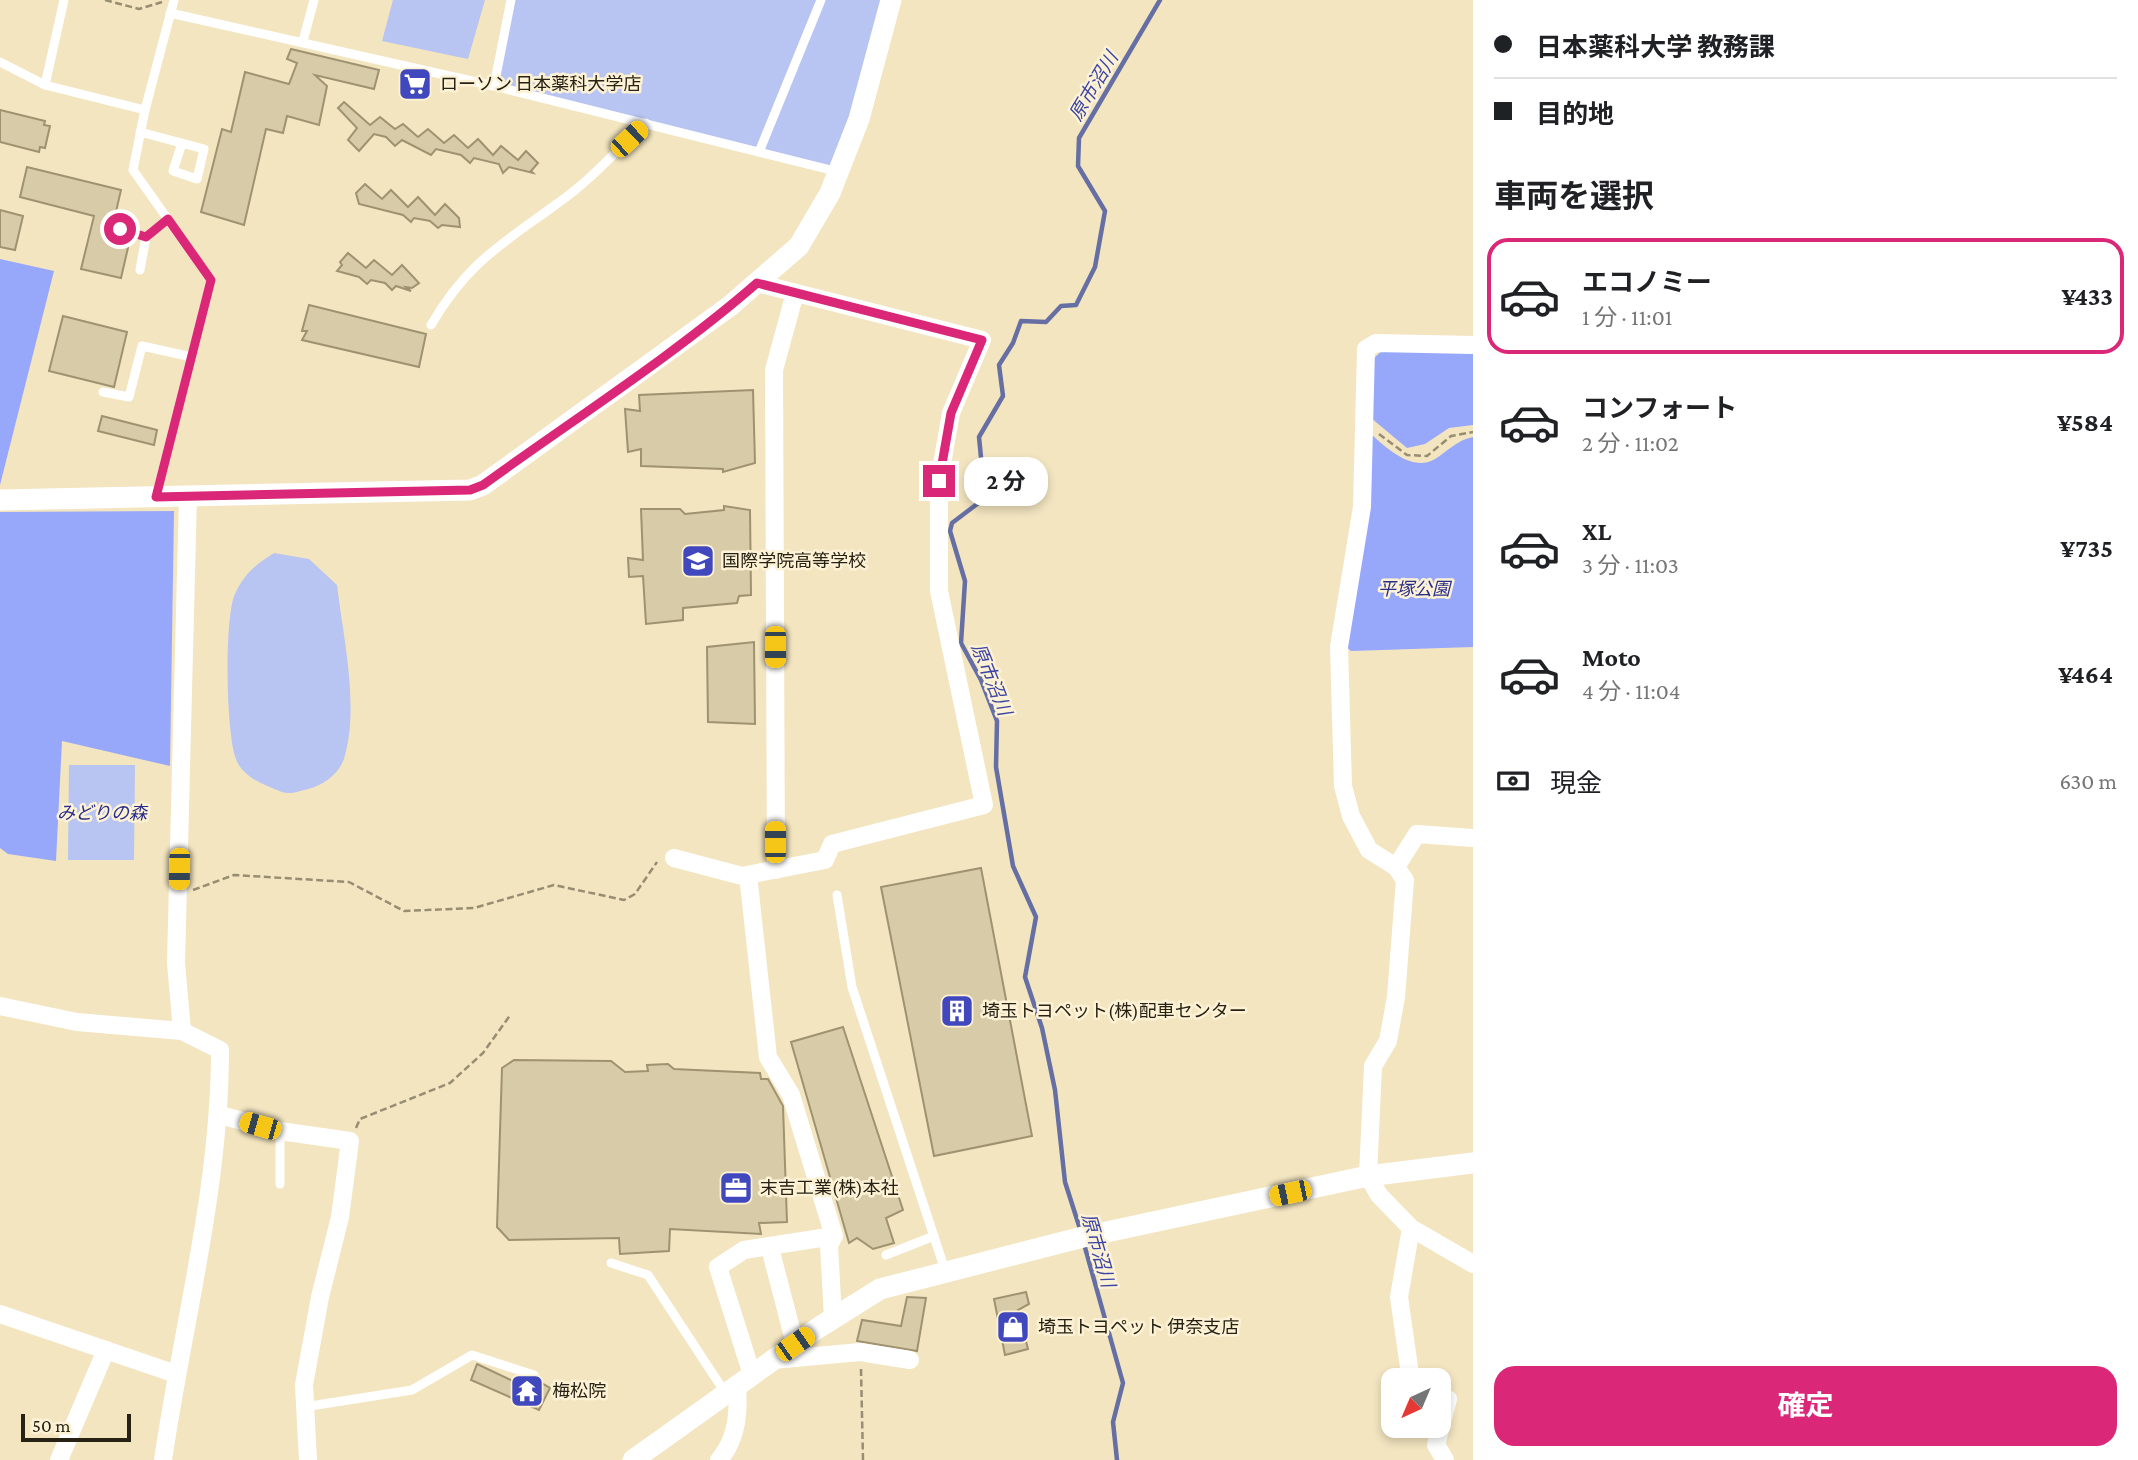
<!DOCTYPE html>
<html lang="ja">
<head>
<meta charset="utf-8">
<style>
  :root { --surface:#fff; --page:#f6f6f6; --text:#202124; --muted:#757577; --line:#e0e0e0; --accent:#db2777 }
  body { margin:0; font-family:"Crimson Pro","Noto Sans JP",serif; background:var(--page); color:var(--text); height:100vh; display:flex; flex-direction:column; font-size:26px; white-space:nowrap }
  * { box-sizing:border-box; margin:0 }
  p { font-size:23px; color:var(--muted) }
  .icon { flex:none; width:38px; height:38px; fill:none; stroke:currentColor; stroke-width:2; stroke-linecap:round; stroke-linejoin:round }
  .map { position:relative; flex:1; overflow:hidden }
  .side { display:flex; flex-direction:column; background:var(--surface); width:665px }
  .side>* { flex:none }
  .guide { display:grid; align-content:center; height:154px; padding:0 21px; background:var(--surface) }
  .needle { width:46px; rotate:224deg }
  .controls { position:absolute; left:1381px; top:1368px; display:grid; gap:14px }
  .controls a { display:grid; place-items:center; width:70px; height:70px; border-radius:14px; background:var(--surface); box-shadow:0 4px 10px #0003; font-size:35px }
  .scale { position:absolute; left:21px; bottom:18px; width:110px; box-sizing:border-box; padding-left:7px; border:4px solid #272214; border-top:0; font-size:19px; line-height:24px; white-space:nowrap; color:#272214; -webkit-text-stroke:5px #fdf2d5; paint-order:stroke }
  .end { position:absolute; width:32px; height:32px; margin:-16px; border:9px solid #db2777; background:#fff; box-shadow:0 0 0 4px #fff }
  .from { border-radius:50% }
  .bubble { position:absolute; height:49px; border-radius:21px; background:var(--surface); box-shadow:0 4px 10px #0003; font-size:23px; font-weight:700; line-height:49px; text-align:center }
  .car { position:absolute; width:21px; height:42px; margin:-21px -10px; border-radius:9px; box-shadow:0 0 5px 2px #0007; background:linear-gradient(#f5c518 24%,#345 0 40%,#f5c518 0 76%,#345 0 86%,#f5c518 0) }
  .guide b { display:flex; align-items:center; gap:24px; height:66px; font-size:26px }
  .guide b+b { border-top:2px solid var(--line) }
  .guide i { width:18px; height:18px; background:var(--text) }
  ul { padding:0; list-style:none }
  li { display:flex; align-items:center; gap:21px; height:116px; margin:0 14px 10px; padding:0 7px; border:4px solid transparent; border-radius:21px }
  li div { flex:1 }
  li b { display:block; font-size:26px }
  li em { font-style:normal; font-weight:700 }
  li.on { border-color:var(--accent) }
  li>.icon { width:63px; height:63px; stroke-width:1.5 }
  h2 { padding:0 21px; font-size:32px; line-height:84px }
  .pay { display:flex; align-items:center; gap:18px; height:77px; padding:0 21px; font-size:26px }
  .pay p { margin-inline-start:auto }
  .action { display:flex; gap:14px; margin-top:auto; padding:14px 21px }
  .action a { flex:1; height:80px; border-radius:21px; background:var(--accent); color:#fff; font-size:28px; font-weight:700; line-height:80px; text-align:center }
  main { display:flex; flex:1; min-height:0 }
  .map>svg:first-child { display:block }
  .green { fill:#b8c4f1 }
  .forest { fill:#97a8fb }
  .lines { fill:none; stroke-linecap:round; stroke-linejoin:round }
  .stream { stroke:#656fa4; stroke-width:4.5 }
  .building { fill:#d8cba7; stroke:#9f9270; stroke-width:2 }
  .path { stroke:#978d72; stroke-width:2.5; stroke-dasharray:7 3.5; stroke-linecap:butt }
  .service { stroke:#fff; stroke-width:9 }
  .minor { stroke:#fff; stroke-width:18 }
  .tertiary { stroke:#fff; stroke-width:21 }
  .route { stroke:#db2777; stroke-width:9 }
  .labels { text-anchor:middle; stroke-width:5; stroke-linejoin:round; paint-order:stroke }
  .poi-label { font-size:18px; fill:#272214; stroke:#fdf2d5; text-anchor:start }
  .park-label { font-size:18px; font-style:italic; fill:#292d8a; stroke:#fdf2d5 }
  .water-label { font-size:19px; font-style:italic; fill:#3d46a5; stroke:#fdf2d5 }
</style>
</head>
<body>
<main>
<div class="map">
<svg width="1473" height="1460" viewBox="0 0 1473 1460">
  <rect width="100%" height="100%" fill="#f3e5c0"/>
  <g class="green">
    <path d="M393 0H485L468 59 382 41Z"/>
    <path d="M514 0H891L839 172 494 86Z"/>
    <path d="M274 553 309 559 337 585C343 636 359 705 345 755 341 773 324 785 308 789 299 791 291 795 282 792 265 785 243 778 236 759 226 735 224 617 235 594 244 574 255 565 274 553Z"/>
    <path d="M69 765H135L134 860H68Z"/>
  </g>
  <g class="forest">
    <path d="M0 259 54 271 0 485Z"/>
    <path d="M1383 350 1473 352V425L1449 428 1425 444 1407 448 1371 418 1374 358Z"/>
    <path d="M1371 434C1385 447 1413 473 1435 459 1448 451 1457 440 1473 437V647L1351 651 1344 645 1369 508Z"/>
    <path d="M174 511 170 766 62 741 56 861 8 854 0 848V512Z"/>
  </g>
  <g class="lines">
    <g class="stream">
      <path d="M1081 1232 1065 1182 1055 1090 1042 1028 1025 977 1036 917 1013 866 996 767 997 721 981 680 961 643 965 581 950 531 952 523 985 498 979 437 1003 396 999 365 1013 343 1021 321 1046 322 1061 306 1076 305 1095 267 1105 211 1078 166 1079 138 1160 0"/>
      <path d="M1084 1244 1123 1383 1113 1422 1117 1460"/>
    </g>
  </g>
  <g class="building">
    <path d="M291 49 379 70 374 89 315 75 327 86 319 125 287 116 283 133 266 129 244 225 201 212 222 129 231 132 245 72 289 84 297 63 287 59Z"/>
    <path d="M344 102 370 125 380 117 395 129 403 124 418 137 428 129 444 143 454 135 468 148 478 139 493 155 501 146 518 160 526 151 538 163 531 171 533 173 509 167 503 173 499 164 474 158 470 163 461 155 436 149 431 155 402 140 395 146 386 137 374 134 359 151 348 140 357 128 338 108Z"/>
    <path d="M0 110 45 121 44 125 50 126 45 148 40 147 39 152 0 142Z"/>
    <path d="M27 167 121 190 111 233 130 239 121 278 81 269 94 216 20 197Z"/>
    <path d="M365 184 382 199 391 190 408 207 418 197 435 215 445 204 459 218 460 227 442 225 438 228 430 221 414 218 411 222 403 215 359 204 356 193Z"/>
    <path d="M0 210 23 216 15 250 0 247Z"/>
    <path d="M348 253 366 268 374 260 392 275 402 265 419 283 412 288 406 287 411 291 396 286 392 290 385 283 371 280 367 284 359 277 337 271 342 265 340 262Z"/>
    <path d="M309 305 426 334 419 367 302 340 307 331H302Z"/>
    <path d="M63 316 127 332 114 387 49 371Z"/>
    <path d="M753 390 755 463 723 472V469L641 466V449L628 452 625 409 640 411 639 395Z"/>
    <path d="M102 416 157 430 154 445 98 431Z"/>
    <path d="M724 506 750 510 751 595 739 596 737 603 683 608V620L646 624 643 576 629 577 628 558 643 560 641 509H680L685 514 724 510Z"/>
    <path d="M754 642 755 724 708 722 707 647Z"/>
    <path d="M981 868 1032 1136 934 1156 881 887Z"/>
    <path d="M843 1027 903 1210 886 1218 894 1243 873 1249 857 1238 849 1243 791 1042Z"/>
    <path d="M514 1060 611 1061 625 1072 648 1071 647 1065 668 1064 674 1069 760 1073 761 1079H768L783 1106 787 1222 759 1223 761 1234 670 1229 669 1251 620 1254 619 1238 509 1240 497 1227 502 1068Z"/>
    <path d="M1026 1292 1029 1304 1018 1310 1028 1349 1005 1355 994 1299Z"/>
    <path d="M907 1297 926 1298 917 1351 857 1341 862 1320 901 1326Z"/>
    <path d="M477 1364 517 1383 519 1377 538 1381 550 1388 539 1410 471 1380Z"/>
  </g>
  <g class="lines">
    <g class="path">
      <path d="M105 0 139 9 162 2"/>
      <path d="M1379 434 1407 455 1427 456 1451 436 1473 432"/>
      <path d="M193 890 234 875 349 882 404 911 474 908 554 885 624 900 635 894 657 862"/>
      <path d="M356 1128 360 1119 450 1083 483 1053 511 1014"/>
      <path d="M861 1369 863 1460"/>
    </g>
    <g class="service">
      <path d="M170 13 494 86 839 172"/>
      <path d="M303 41 314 0"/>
      <path d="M0 62 45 85 145 110"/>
      <path d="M45 85 64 0"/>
      <path d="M494 86 511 0"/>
      <path d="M140 132 204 149 197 179 173 171 182 143"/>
      <path d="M759 152 821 0"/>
      <path d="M120 229 146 237"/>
      <path d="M140 270 146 237 168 219"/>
      <path d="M431 325C468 262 502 244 558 203 590 181 617 150 646 123"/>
      <path d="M103 392 129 397 142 346 192 357"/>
      <path d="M156 497 211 280 133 170 145 110 174 0"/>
      <path d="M837 895 852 987 945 1270"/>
      <path d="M280 1184V1131"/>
      <path d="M886 1255 934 1236"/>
      <path d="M611 1263 648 1275 726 1394"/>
      <path d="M304 1407 412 1390 472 1355 534 1375"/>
    </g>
    <g class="minor">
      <path d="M1473 345 1376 343 1366 349 1362 507 1339 647 1343 786 1351 816 1369 850 1396 867 1405 880 1396 997 1388 1041 1373 1066 1368 1176 1379 1195 1411 1228 1473 1264"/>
      <path d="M674 858 742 876 825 860 832 844 984 805 939 591V481L951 413 982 340 757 283"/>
      <path d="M1396 867 1417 834 1473 838"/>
      <path d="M776 870 774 370 795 293"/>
      <path d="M748 875 768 1057 791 1095 834 1236 829 1245 833 1318"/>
      <path d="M0 1006 77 1022 182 1031 220 1050C220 1189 183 1323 163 1460"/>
      <path d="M182 1031 176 963 188 495"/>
      <path d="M220 1115 280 1131 350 1141 340 1217 320 1297 304 1385 308 1460"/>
      <path d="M770 1248 795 1344"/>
      <path d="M0 1314 176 1374"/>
      <path d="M773 1360 860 1352 910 1360"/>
      <path d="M752 1375 718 1267 744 1250 834 1236"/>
      <path d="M1411 1381 1399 1297 1411 1228"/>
      <path d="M1438 1396 1448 1399 1436 1445 1445 1460"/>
      <path d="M59 1460 106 1350"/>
      <path d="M719 1460C737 1439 739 1413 737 1386"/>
    </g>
    <g class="tertiary">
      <path d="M0 500 470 490 483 485 730 306 799 246 830 193 859 119 891 0"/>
      <path d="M633 1460 818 1328 880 1289 1083 1237 1368 1176 1473 1163"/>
    </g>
  </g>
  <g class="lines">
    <path class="route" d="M120 229 146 237 168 219 211 280 156 497 470 490 483 485C574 419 672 357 757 283L982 340 951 413 939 481"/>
  </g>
  <defs>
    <symbol id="supermarket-square" viewBox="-11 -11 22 22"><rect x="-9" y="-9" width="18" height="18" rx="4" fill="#4148bd" stroke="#fdf2d5"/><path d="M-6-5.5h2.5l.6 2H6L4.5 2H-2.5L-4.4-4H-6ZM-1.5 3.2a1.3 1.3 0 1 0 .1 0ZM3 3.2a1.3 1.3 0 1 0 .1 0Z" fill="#fff"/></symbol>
    <symbol id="school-square" viewBox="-11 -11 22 22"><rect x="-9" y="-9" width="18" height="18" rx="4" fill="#4148bd" stroke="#fdf2d5"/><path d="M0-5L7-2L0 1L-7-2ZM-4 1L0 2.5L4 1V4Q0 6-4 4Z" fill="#fff"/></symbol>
    <symbol id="building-square" viewBox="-11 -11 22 22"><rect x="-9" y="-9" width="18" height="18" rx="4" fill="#4148bd" stroke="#fdf2d5"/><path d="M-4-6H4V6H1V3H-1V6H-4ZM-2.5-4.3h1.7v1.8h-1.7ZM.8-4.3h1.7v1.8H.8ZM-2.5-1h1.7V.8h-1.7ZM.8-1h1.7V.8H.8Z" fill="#fff"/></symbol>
    <symbol id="office-square" viewBox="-11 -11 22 22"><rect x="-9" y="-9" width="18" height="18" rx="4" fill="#4148bd" stroke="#fdf2d5"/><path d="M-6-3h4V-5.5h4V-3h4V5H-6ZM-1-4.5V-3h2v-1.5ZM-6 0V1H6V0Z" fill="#fff"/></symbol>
    <symbol id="shop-square" viewBox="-11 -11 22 22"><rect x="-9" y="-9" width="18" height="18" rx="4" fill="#4148bd" stroke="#fdf2d5"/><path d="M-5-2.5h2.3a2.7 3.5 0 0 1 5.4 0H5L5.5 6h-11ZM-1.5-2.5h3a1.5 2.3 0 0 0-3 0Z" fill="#fff"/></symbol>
    <symbol id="temple-square" viewBox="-11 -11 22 22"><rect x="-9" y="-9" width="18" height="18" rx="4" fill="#4148bd" stroke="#fdf2d5"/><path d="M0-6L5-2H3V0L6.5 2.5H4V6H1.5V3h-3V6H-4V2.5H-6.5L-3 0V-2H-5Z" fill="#fff"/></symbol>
  </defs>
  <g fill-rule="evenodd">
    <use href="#supermarket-square" x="396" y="65" width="38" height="38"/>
    <use href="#school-square" x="679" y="542" width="38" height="38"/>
    <use href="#building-square" x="938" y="992" width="38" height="38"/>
    <use href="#office-square" x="717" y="1169" width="38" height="38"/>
    <use href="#shop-square" x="994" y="1308" width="38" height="38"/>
    <use href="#temple-square" x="508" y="1372" width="38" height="38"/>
  </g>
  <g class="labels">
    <g class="poi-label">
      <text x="440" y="90">ローソン 日本薬科大学店</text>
      <text x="722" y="567">国際学院高等学校</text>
      <text x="982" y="1017">埼玉トヨペット(株)配車センター</text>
      <text x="760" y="1194">末吉工業(株)本社</text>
      <text x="1038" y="1333">埼玉トヨペット 伊奈支店</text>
      <text x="552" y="1397">梅松院</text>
    </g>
    <g class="park-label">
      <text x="1414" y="595">平塚公園</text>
      <text x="102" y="819">みどりの森</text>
    </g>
    <g class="water-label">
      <text transform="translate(1093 86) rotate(-59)" y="7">原市沼川</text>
      <text transform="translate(992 679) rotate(68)" y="7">原市沼川</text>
      <text transform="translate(1099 1250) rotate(74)" y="7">原市沼川</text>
    </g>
  </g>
</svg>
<div class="controls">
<a><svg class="needle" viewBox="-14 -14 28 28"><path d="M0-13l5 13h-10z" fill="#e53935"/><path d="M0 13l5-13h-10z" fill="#757577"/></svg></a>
</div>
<div class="scale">50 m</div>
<i class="end from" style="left:120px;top:229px"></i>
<i class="end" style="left:939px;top:481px"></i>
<div class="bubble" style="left:964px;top:457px;width:84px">2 分</div>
<i class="car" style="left:629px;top:139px;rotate:47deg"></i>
<i class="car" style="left:775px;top:647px;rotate:180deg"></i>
<i class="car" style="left:775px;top:842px;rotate:0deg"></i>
<i class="car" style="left:179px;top:869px;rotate:181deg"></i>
<i class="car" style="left:260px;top:1126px;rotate:286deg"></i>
<i class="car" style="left:1290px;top:1193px;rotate:258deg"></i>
<i class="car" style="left:795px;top:1344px;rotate:55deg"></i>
</div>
<section class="side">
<div class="guide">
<b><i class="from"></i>日本薬科大学 教務課</b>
<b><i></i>目的地</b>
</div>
<h2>車両を選択</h2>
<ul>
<li class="on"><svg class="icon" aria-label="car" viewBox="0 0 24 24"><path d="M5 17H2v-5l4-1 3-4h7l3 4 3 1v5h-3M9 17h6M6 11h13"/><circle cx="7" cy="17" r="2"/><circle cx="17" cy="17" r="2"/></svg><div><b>エコノミー</b><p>1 分 · 11:01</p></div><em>¥433</em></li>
<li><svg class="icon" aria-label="car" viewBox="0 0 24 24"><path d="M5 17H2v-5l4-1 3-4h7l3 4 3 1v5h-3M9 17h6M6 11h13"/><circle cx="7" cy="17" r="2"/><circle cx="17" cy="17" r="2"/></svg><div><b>コンフォート</b><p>2 分 · 11:02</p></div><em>¥584</em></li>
<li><svg class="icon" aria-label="car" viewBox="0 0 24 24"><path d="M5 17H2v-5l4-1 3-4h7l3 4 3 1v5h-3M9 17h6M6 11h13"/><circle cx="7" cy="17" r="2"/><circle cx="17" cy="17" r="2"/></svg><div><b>XL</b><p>3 分 · 11:03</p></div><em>¥735</em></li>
<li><svg class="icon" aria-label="car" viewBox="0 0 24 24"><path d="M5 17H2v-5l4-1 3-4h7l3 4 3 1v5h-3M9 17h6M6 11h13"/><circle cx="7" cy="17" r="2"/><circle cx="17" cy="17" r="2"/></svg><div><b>Moto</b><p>4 分 · 11:04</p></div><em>¥464</em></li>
</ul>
<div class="pay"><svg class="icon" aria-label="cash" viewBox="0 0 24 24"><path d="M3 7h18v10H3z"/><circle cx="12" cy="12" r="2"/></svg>現金<p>630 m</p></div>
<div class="action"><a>確定</a></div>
</section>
</main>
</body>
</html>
